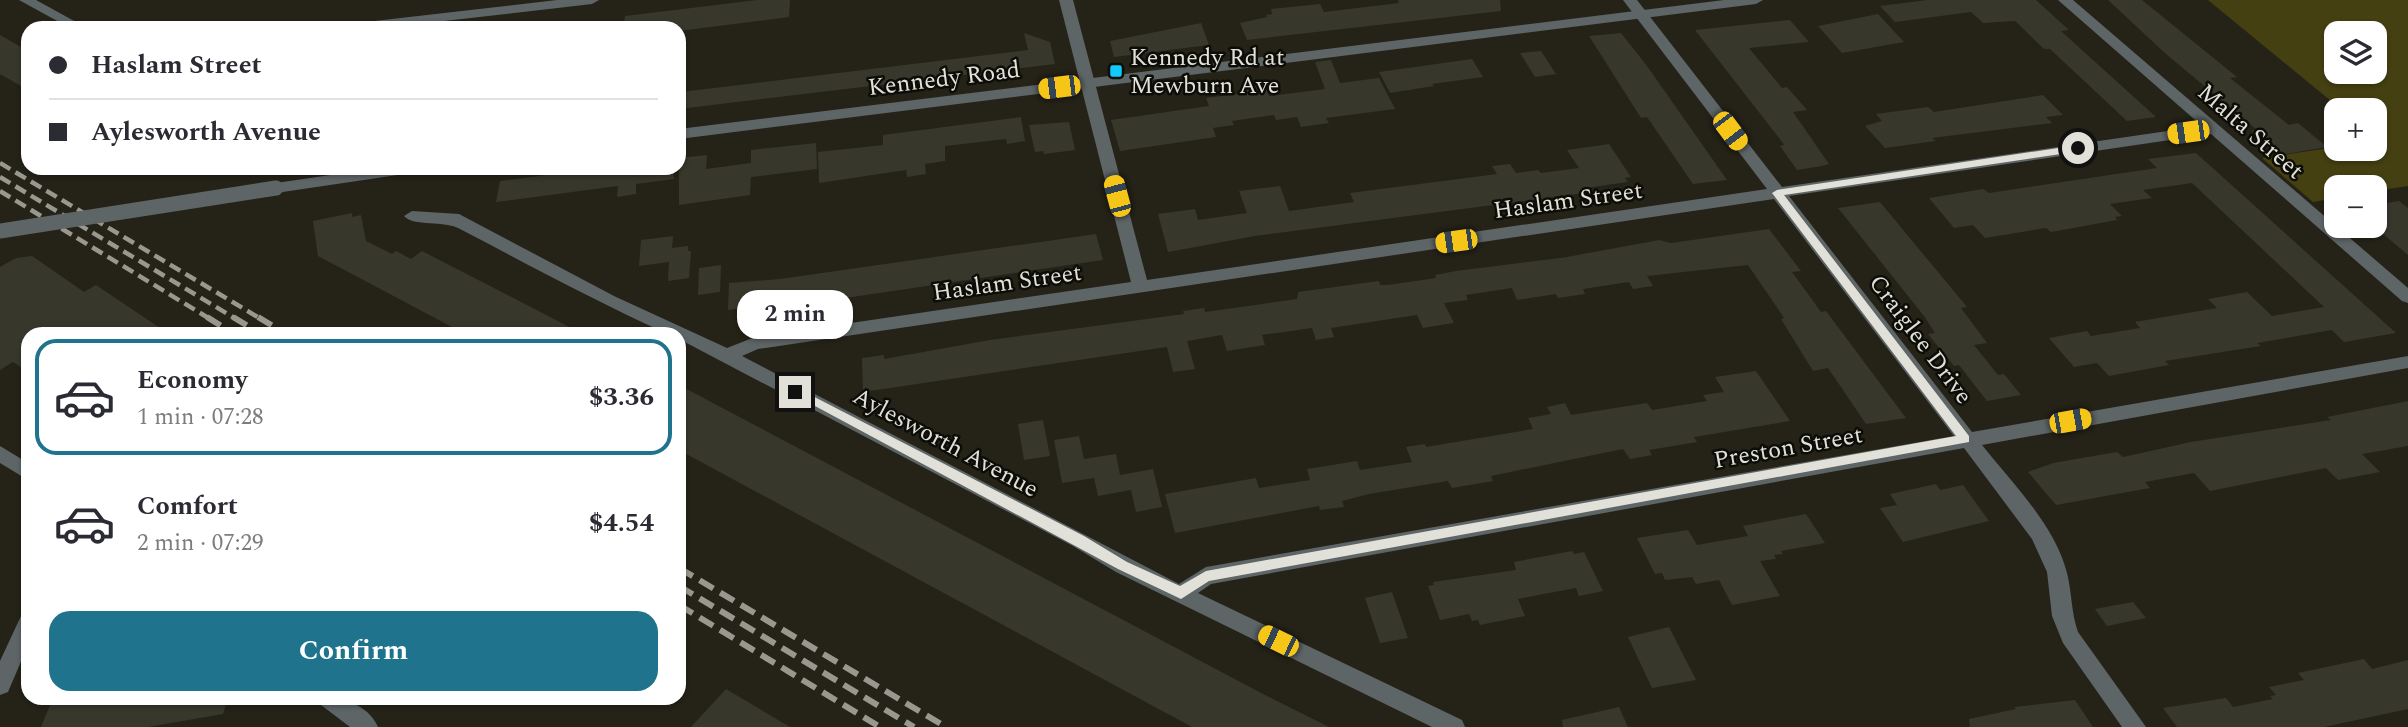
<!DOCTYPE html>
<html lang="en">
<head>
<meta charset="utf-8">
<style>
  :root { --surface:#fff; --page:#f2f2f3; --text:#2b2b33; --muted:#7c7c81; --line:#e1e1e2; --accent:#1f738d }
  body { margin:0; font-family:Spectral,serif; background:var(--page); color:var(--text); height:100vh; display:flex; flex-direction:column; font-size:26px; white-space:nowrap }
  * { box-sizing:border-box; margin:0 }
  p { font-size:23px; color:var(--muted) }
  .icon { flex:none; width:38px; height:38px; fill:none; stroke:currentColor; stroke-width:2; stroke-linecap:round; stroke-linejoin:round }
  .map { position:relative; flex:1; overflow:hidden }
  .details { position:absolute; left:21px; top:327px; width:665px; height:378px; display:flex; flex-direction:column; background:var(--surface); border-radius:21px; box-shadow:0 2px 5px #0004 }
  .details>* { flex:none }
  .banner { position:absolute; left:21px; top:21px; width:665px; height:154px; border-radius:21px; box-shadow:0 2px 5px #0004; display:grid; align-content:center; height:154px; padding:0 28px; background:var(--surface) }
  .buttons { position:absolute; left:2324px; top:21px; display:grid; gap:14px }
  .buttons a { display:grid; place-items:center; width:63px; height:63px; border-radius:14px; background:var(--surface); box-shadow:0 2px 5px #0004; font-size:35px }
  .end { position:absolute; width:32px; height:32px; margin:-16px; border:9px solid #e2e1d9; background:#111; box-shadow:0 0 0 4px #111 }
  .from { border-radius:50% }
  .bubble { position:absolute; height:49px; border-radius:21px; background:var(--surface); box-shadow:0 2px 5px #0004; font-size:23px; font-weight:700; line-height:49px; text-align:center }
  .car { position:absolute; width:21px; height:42px; margin:-21px -10px; border-radius:9px; box-shadow:0 0 5px 2px #0007; background:linear-gradient(#f5c518 24%,#345 0 40%,#f5c518 0 76%,#345 0 86%,#f5c518 0) }
  .banner b { display:flex; align-items:center; gap:24px; height:66px; font-size:26px }
  .banner b+b { border-top:2px solid var(--line) }
  .banner i { width:18px; height:18px; background:var(--text) }
  ul { padding:12px 0 0; list-style:none }
  li { display:flex; align-items:center; gap:21px; height:116px; margin:0 14px 10px; padding:0 14px; border:4px solid transparent; border-radius:21px }
  li div { flex:1 }
  li b { display:block; font-size:26px }
  li em { font-style:normal; font-weight:700 }
  li.active { border-color:var(--accent) }
  li>.icon { width:63px; height:63px; stroke-width:1.5 }
  .button { display:flex; gap:14px; margin-top:auto; padding:14px 28px }
  .button a { flex:1; height:80px; border-radius:21px; background:var(--accent); color:#fff; font-size:28px; font-weight:700; line-height:80px; text-align:center }
  .map>svg:first-child { display:block }
  .green { fill:#454011; fill-rule:evenodd }
  .building { fill:#38372b }
  .lines { fill:none; stroke-linecap:round; stroke-linejoin:round }
  .minor { fill:#5e6567; fill-rule:evenodd }
  .tertiary { fill:#5e6567; fill-rule:evenodd }
  .rail-far1 { stroke:#99988e; stroke-width:4.5; stroke-dasharray:12 6; stroke-linecap:butt }
  .rail { stroke:#99988e; stroke-width:6; stroke-dasharray:16 8; stroke-linecap:butt }
  .tertiary-bridge { stroke:#5e6567; stroke-width:15 }
  .route { fill:#e2e1d9 }
  .poi-dot { fill:#11cafb; stroke:#0d0d08; stroke-width:2.5 }
  .labels { text-anchor:middle; stroke-width:5; stroke-linejoin:round; paint-order:stroke }
  .poi-label { font-size:24px; fill:#e2e1d9; stroke:#0d0d08; text-anchor:start }
  .street-label { font-size:24px; fill:#e2e1d9; stroke:#0d0d08 }
</style>
</head>
<body>
<div class="map">
<svg width="2408" height="727" viewBox="0 0 2408 727">
  <rect width="100%" height="100%" fill="#252318"/>
  <path class="green" d="M2208 0H2408V186L2375 191V187H2336V198L2313 202 2262 158 2336 147 2375 149V141L2378 140 2375 137V110H2342ZM2336 33H2375V72H2336Z"/>
  <g class="building">
    <path d="M757 0H790L789 17 679 31V28H623L625 16Z"/>
    <path d="M1398 0H1500L1501 11 1247 40 1240 23 1267 17 1266 15 1272 14 1271 9 1320 4 1324 12 1399 3Z"/>
    <path d="M1927 0H2036L2069 30 2061 31 2156 117 2127 121 2050 49H2044L2015 21 1983 23 1971 12 1895 22 1880 6Z"/>
    <path d="M2108 0H2142L2237 77 2230 78 2289 125 2298 123 2327 147 2280 155 2251 130H2257L2166 54Z"/>
    <path d="M1878 14 1904 42 1842 53 1818 26Z"/>
    <path d="M1790 20 1809 42 1749 48 1782 88 1787 87 1807 110 1793 112 1829 164 1822 166 1797 170 1780 146 1784 145 1783 143 1695 30Z"/>
    <path d="M1201 23 1209 45 1114 57 1110 41Z"/>
    <path d="M1024 33 1050 42 1055 64 679 109 681 92 1028 50Z"/>
    <path d="M1621 33 1647 66 1727 180 1693 184 1647 117 1641 118 1589 36Z"/>
    <path d="M0 35 28 51V90L0 74Z"/>
    <path d="M1541 51 1556 74 1535 77 1520 53Z"/>
    <path d="M1472 59 1483 77 1432 84 1434 86 1390 93 1379 72Z"/>
    <path d="M1331 60 1340 83 1379 78 1395 109 1326 118 1329 123 1301 127 1297 117 1276 120 1274 115 1232 121 1234 125 1213 128 1216 137 1120 151 1111 120 1209 106 1206 98 1246 93 1244 87 1265 85 1269 96 1325 89 1315 62Z"/>
    <path d="M2043 95 2063 115 2046 117 2052 123 1932 138 1936 141 1885 148 1865 126 1882 121 1876 114 1928 107 1934 112Z"/>
    <path d="M1021 117 1025 141 1007 144 1006 139 945 146V161L925 164 926 174 907 177 906 170 819 183 818 152 883 145V135Z"/>
    <path d="M1069 122 1075 150 1044 154 1043 151 1035 152 1029 125Z"/>
    <path d="M816 143 817 169 751 177 750 195 679 205V158L707 155 706 169 751 163V168V150Z"/>
    <path d="M1609 144 1631 177 1625 178 1628 182 1585 188V193L1255 236 1168 252 1158 214 1195 209 1198 220 1247 213 1239 191 1280 186 1289 211 1354 202 1350 193 1497 174 1492 166 1510 164 1516 173 1538 170 1541 173 1579 168 1567 150Z"/>
    <path d="M2196 153 2396 333 2344 342 2332 330 2257 343 2261 346 2165 361 2169 365 2109 376 2097 363 2074 367 2049 338 2087 331 2091 336 2140 328 2135 322 2217 308 2208 299 2247 292 2272 316 2324 307 2192 183 2143 190 2152 198 2110 204 2122 216 2115 217 2117 220 2051 232 2046 228 1985 238 1973 225 1954 228 1929 198 1983 189 1989 193 2157 168 2148 159Z"/>
    <path d="M601 168H607L606 171 673 168 674 179 636 184V194L617 197 618 186 496 202 500 181Z"/>
    <path d="M2399 201 2408 208V255L2375 227V205Z"/>
    <path d="M1880 202 1967 307 1961 308 1987 343 1974 345 1998 375 2004 374 2021 395 1987 401 1959 365 1954 366 1928 334 1935 333 1924 316 1838 208Z"/>
    <path d="M352 213V217L361 215 366 241 392 254 396 251 411 259 422 251 583 334H442L452 327 318 256 313 221Z"/>
    <path d="M1769 229 1801 271 1792 272 1821 312 1826 311 1906 418 1866 424 1828 368 1813 371 1781 319 1784 318 1748 265 1647 276 1653 286 1633 289 1629 282 1583 289 1585 294 1558 298 1556 294 1517 300 1512 288 1466 295 1468 300 1444 303 1454 323 1441 325 1423 328 1417 315 1331 328 1334 337 1316 340 1312 328 1262 335 1265 345 1227 351 1222 335 1187 341 1195 369 1173 372 1167 347 863 392 862 358 884 355V359L990 340 1184 314 1183 311 1204 308 1205 312 1269 303 1297 299 1298 292 1379 281 1380 285H1388L1436 278 1435 275 1456 271 1567 257 1659 240 1671 243Z"/>
    <path d="M1096 234 1103 260 764 310 758 309V306L728 310 729 283 780 279Z"/>
    <path d="M673 236 672 248 688 246V251H691L689 278 668 281 669 262 639 266 641 240Z"/>
    <path d="M32 256 84 292 96 285 169 334H28V372L13 362 0 370V267L16 258Z"/>
    <path d="M721 265 720 292 698 295 699 268Z"/>
    <path d="M1756 371 1790 421 1694 437 1697 442 1649 450 1652 455 1630 459 1623 449 1491 476 1493 481 1452 488 1448 481 1369 494 1342 501 1344 507 1320 510 1319 506 1175 533 1165 494 1256 478 1259 488 1310 480 1307 469 1357 461 1360 470 1412 462 1406 447 1425 444 1426 447 1533 429 1528 418 1551 414 1547 407 1565 403 1571 415 1647 403 1652 410 1707 401 1703 395 1724 392 1715 377Z"/>
    <path d="M679 385 1265 695 1329 727H1192L679 450Z"/>
    <path d="M2408 401V446L2362 454 2380 472 2338 480 2326 468 2210 491 2194 473 2145 482 2150 488 2056 505 2028 472 2053 463 2117 452 2123 457 2191 442 2331 420 2327 417Z"/>
    <path d="M1043 420 1050 456 1024 460 1018 424Z"/>
    <path d="M1079 436 1084 459 1116 454 1120 475 1153 469 1162 507 1136 512 1131 490 1098 496 1094 478 1062 483 1054 440Z"/>
    <path d="M1936 484 1940 490 1963 485 1989 521 1903 542 1880 508 1897 505 1890 494Z"/>
    <path d="M1806 514 1825 543 1781 551 1783 554 1774 555 1776 559 1760 561 1780 596 1732 605 1719 580 1696 584 1692 577 1665 580 1662 573 1655 574 1637 538 1688 530 1697 545 1748 536 1743 526Z"/>
    <path d="M1572 551 1574 554 1584 552 1603 591 1579 596 1576 588 1518 599 1525 616 1480 625 1478 620 1472 621 1469 614 1440 620 1428 586 1434 585 1433 582 1516 570 1514 562Z"/>
    <path d="M1392 592 1408 638 1380 643 1365 598Z"/>
    <path d="M2133 602 2146 618 2107 626 2095 609Z"/>
    <path d="M1669 627 1696 680 1652 688 1628 637Z"/>
    <path d="M2364 659 2372 669 2408 660V709L2324 727H2177L2163 708 2226 698 2233 707 2273 699 2270 696 2276 695 2269 687 2304 680 2298 673Z"/>
    <path d="M726 689 790 727H691Z"/>
    <path d="M53 698H228L223 714 148 727H41Z"/>
    <path d="M2075 700 2093 727H1970L1969 719 2016 709 2014 707Z"/>
    <path d="M1619 707 1628 727H1563L1562 720Z"/>
  </g>
  <g class="lines">
    <g class="minor">
      <path d="M19 0H36L87 28H70Z"/>
      <path d="M557 0H599L592 4 383 28H341L348 24Z"/>
      <path d="M1059 0H1073L1147 280 1767 189 1623 0H1637L1782 187 2202 126 2058 0H2073L2408 288V303L2402 301 2211 134 1789 196 1972 432 2408 356V368L1982 445C2012 483 2055 525 2067 573 2072 593 2071 612 2078 632L2146 727H2122L2063 643 2052 616 2047 572 2032 539 1964 448 1211 584 1198 593 1462 720 1465 727H1432L1116 572 1073 546 679 339V334H668C597 302 529 265 460 229 445 220 413 227 404 216L412 211 459 214 614 296 727 348 755 337 1131 282ZM1774 199 1954 436 1206 567 1179 584 742 356 758 349Z"/>
      <path d="M28 613V645L8 692 0 695V661L21 616Z"/>
    </g>
    <g class="tertiary">
      <path d="M1724 0H1763L1756 4 679 139V129Z"/>
      <path d="M378 168H419L411 173 276 193 268 188 276 183Z"/>
      <path d="M0 446 28 463V480L0 463Z"/>
      <path d="M318 698C342 698 367 703 378 727H350L321 705Z"/>
    </g>
    <g class="rail-far1">
      <path d="M0 163 261 319"/>
      <path d="M0 177 236 319"/>
      <path d="M0 191 210 319"/>
    </g>
    <g class="rail">
      <path d="M207 317 234 334"/>
      <path d="M233 317 261 334"/>
      <path d="M258 317 286 334"/>
      <path d="M679 568 946 727"/>
      <path d="M679 586 914 727"/>
      <path d="M679 605 880 727"/>
    </g>
    <path class="tertiary-bridge" d="M0 231 276 188"/>
  </g>
  <path class="route" d="M2078 145 2081 151 1784 195 1969 436V442L1209 581 1181 599 1118 569 789 392 791 389H799L1084 536 1127 562 1180 586 1206 571 1956 436 1772 193 1777 190Z"/>
  <rect class="poi-dot" x="1109" y="64" width="14" height="14" rx="3.5"/>
  <g class="labels">
    <g class="poi-label">
      <text x="1130" y="65">Kennedy Rd at<tspan x="1130" dy="28">Mewburn Ave</tspan></text>
    </g>
    <g class="street-label">
      <text transform="translate(944 78) rotate(-7)" y="8">Kennedy Road</text>
      <text transform="translate(2251 131) rotate(41)" y="8">Malta Street</text>
      <text transform="translate(1568 200) rotate(-8)" y="8">Haslam Street</text>
      <text transform="translate(1007 282) rotate(-8)" y="8">Haslam Street</text>
      <text transform="translate(1921 339) rotate(53)" y="8">Craiglee Drive</text>
      <text transform="translate(946 442) rotate(28)" y="8">Aylesworth Avenue</text>
      <text transform="translate(1788 447) rotate(-10)" y="8">Preston Street</text>
    </g>
  </g>
</svg>
<div class="buttons">
<a><svg class="icon" aria-label="layers" viewBox="0 0 24 24"><path d="M12 4l9 5-9 5-9-5zM3 14l9 5 9-5"/></svg></a>
<a>+</a>
<a>−</a>
</div>
<i class="end from" style="left:2078px;top:148px"></i>
<i class="end" style="left:795px;top:392px"></i>
<div class="bubble" style="left:737px;top:290px;width:116px">2 min</div>
<i class="car" style="left:1059px;top:87px;rotate:263deg"></i>
<i class="car" style="left:1730px;top:131px;rotate:143deg"></i>
<i class="car" style="left:2188px;top:132px;rotate:262deg"></i>
<i class="car" style="left:1117px;top:196px;rotate:345deg"></i>
<i class="car" style="left:1456px;top:241px;rotate:262deg"></i>
<i class="car" style="left:2070px;top:421px;rotate:80deg"></i>
<i class="car" style="left:1278px;top:641px;rotate:296deg"></i>
<div class="banner">
<b><i class="from"></i>Haslam Street</b>
<b><i></i>Aylesworth Avenue</b>
</div>
<section class="details">
<ul>
<li class="active"><svg class="icon" aria-label="car" viewBox="0 0 24 24"><path d="M5 17H2v-5l4-1 3-4h7l3 4 3 1v5h-3M9 17h6M6 11h13"/><circle cx="7" cy="17" r="2"/><circle cx="17" cy="17" r="2"/></svg><div><b>Economy</b><p>1 min · 07:28</p></div><em>$3.36</em></li>
<li><svg class="icon" aria-label="car" viewBox="0 0 24 24"><path d="M5 17H2v-5l4-1 3-4h7l3 4 3 1v5h-3M9 17h6M6 11h13"/><circle cx="7" cy="17" r="2"/><circle cx="17" cy="17" r="2"/></svg><div><b>Comfort</b><p>2 min · 07:29</p></div><em>$4.54</em></li>
</ul>
<div class="button"><a>Confirm</a></div>
</section>
</div>
</body>
</html>
